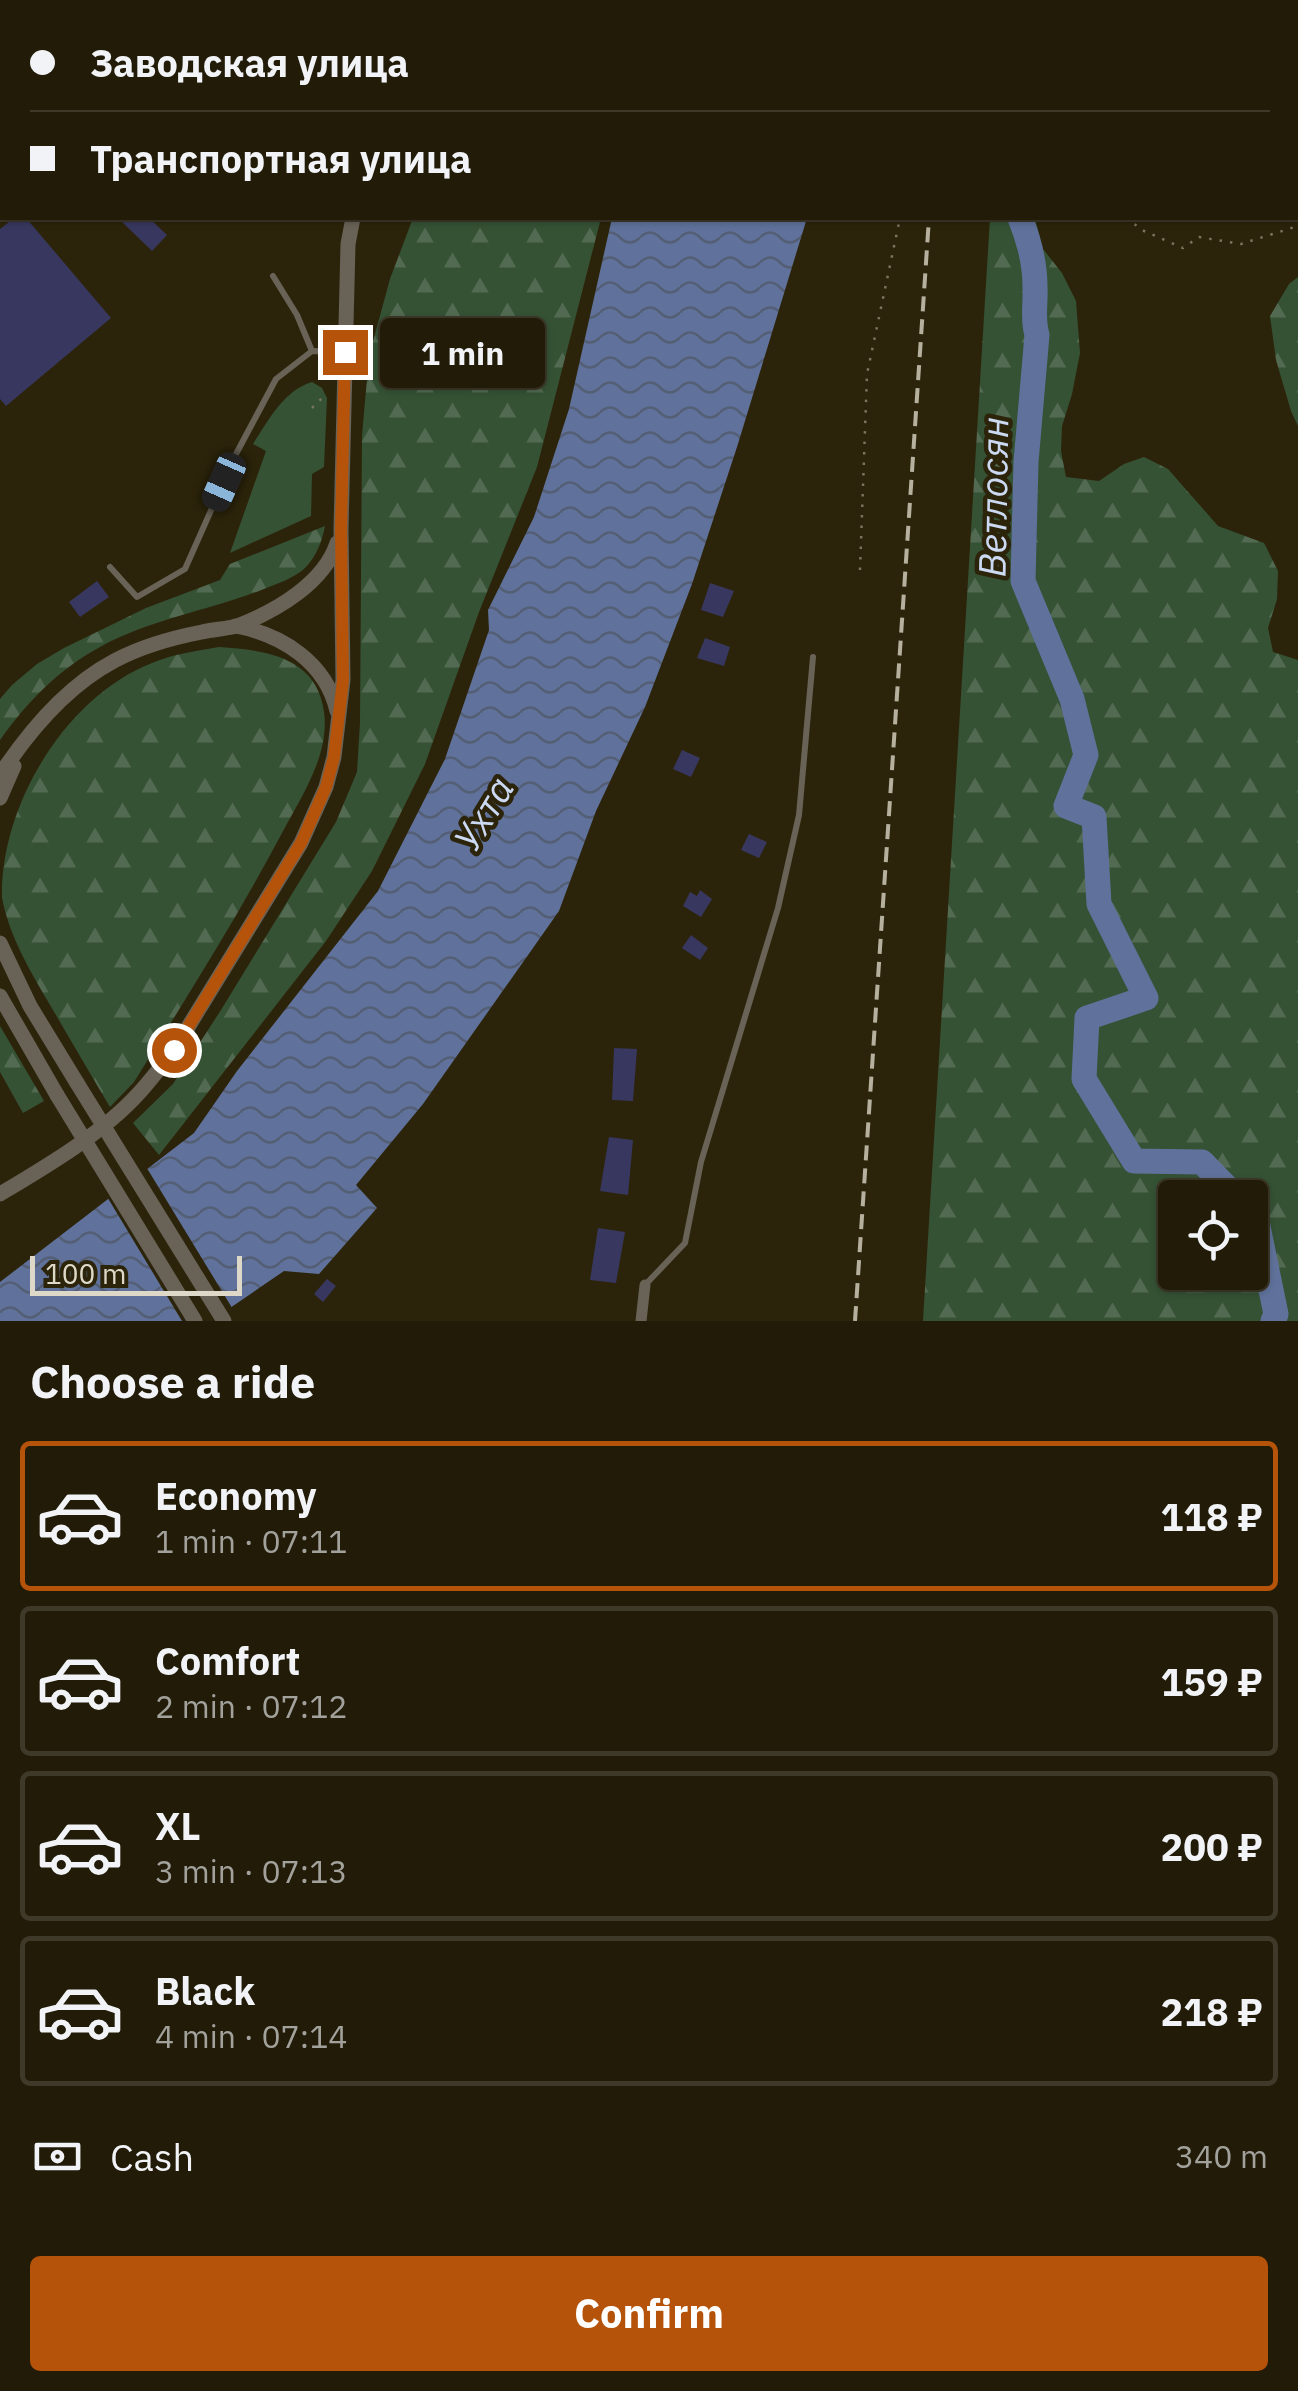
<!DOCTYPE html>
<html lang="en">
<head>
<meta charset="utf-8">
<style>
  :root { --surface:#211b08; --page:#292412; --text:#f1f3f6; --muted:#a2a19c; --line:#3e3929; --accent:#b45309 }
  body { margin:0; font-family:"IBM Plex Sans",sans-serif; background:var(--page); color:var(--text); height:100vh; display:flex; flex-direction:column; font-size:38px; white-space:nowrap }
  * { box-sizing:border-box; margin:0 }
  p { font-size:32px; color:var(--muted) }
  .icon { flex:none; width:55px; height:55px; fill:none; stroke:currentColor; stroke-width:2; stroke-linecap:round; stroke-linejoin:round }
  .map { position:relative; height:1321px; overflow:hidden }
  .sheet { display:flex; flex-direction:column; background:var(--surface); flex:1 }
  .sheet>* { flex:none }
  .top-card { position:absolute; left:0px; top:0px; width:1300px; height:220px; box-shadow:0 2px 8px #0004,0 0 0 2px var(--line); display:grid; align-content:center; height:220px; padding:0 30px; background:var(--surface) }
  .tools { position:absolute; left:1158px; top:1180px; display:grid; gap:20px }
  .tools a { display:grid; place-items:center; width:110px; height:110px; border-radius:10px; background:var(--surface); box-shadow:0 2px 8px #0004,0 0 0 2px var(--line); font-size:50px }
  .scale { position:absolute; left:30px; bottom:25px; width:212px; box-sizing:border-box; padding-left:10px; border:5px solid #ddd8c8; border-top:0; font-size:28px; line-height:35px; white-space:nowrap; color:#ddd8c8; -webkit-text-stroke:8px #2c240a; paint-order:stroke }
  .end { position:absolute; width:45px; height:45px; margin:-22px; border:12px solid #b45309; background:#fff; box-shadow:0 0 0 5px #fff }
  .from { border-radius:50% }
  .bubble { position:absolute; height:70px; border-radius:10px; background:var(--surface); box-shadow:0 2px 8px #0004,0 0 0 2px var(--line); font-size:32px; font-weight:800; line-height:70px; text-align:center }
  .car { position:absolute; width:30px; height:60px; margin:-30px -15px; border-radius:12px; box-shadow:0 0 8px 2px #0007; background:linear-gradient(#222 24%,#8ab4d8 0 40%,#222 0 76%,#8ab4d8 0 86%,#222 0) }
  .top-card b { display:flex; align-items:center; gap:35px; height:95px; font-size:38px }
  .top-card b+b { border-top:2px solid var(--line) }
  .top-card i { width:25px; height:25px; background:var(--text) }
  ul { padding:0; list-style:none }
  li { display:flex; align-items:center; gap:30px; height:150px; margin:0 20px 15px; padding:0 10px; border:5px solid var(--line); border-radius:10px }
  li div { flex:1 }
  li b { display:block; font-size:38px }
  li em { font-style:normal; font-weight:800 }
  li.on { border-color:var(--accent) }
  li>.icon { width:90px; height:90px; stroke-width:1.5 }
  h2 { padding:0 30px; font-size:45px; line-height:120px }
  .pay { display:flex; align-items:center; gap:25px; height:110px; padding:0 30px; font-size:38px }
  .pay p { margin-inline-start:auto }
  .action { display:flex; gap:20px; margin-top:auto; padding:20px 30px }
  .action a { flex:1; height:115px; border-radius:10px; background:var(--accent); color:#fff; font-size:40px; font-weight:800; line-height:115px; text-align:center }
  .map>svg:first-child { display:block }
  .green { fill:#355235 }
  .forest { fill:url(#forest-firs); fill-rule:evenodd }
  .water { fill:url(#water-waves) }
  .pier { fill:#2c240a }
  .lines { fill:none; stroke-linecap:round; stroke-linejoin:round }
  .river { stroke:#60729b; stroke-width:25 }
  .building { fill:#38375f }
  .path { stroke:#7b745f; stroke-width:2.5; stroke-dasharray:2.5 8; stroke-linecap:butt }
  .service { stroke:#696257; stroke-width:6 }
  .minor { stroke:#696257; stroke-width:11 }
  .tertiary { stroke:#696257; stroke-width:15 }
  .rail { stroke:#b6b09e; stroke-width:4; stroke-dasharray:15 8; stroke-linecap:butt }
  .tertiary-bridge { stroke:#696257; stroke-width:15 }
  .route { stroke:#b45309; stroke-width:12 }
  .labels { text-anchor:middle; stroke-width:9; stroke-linejoin:round; paint-order:stroke }
  .water-label { font-size:38px; font-style:italic; fill:#ccd9f3; stroke:#2c240a }
</style>
</head>
<body>
<div class="map">
<svg width="1298" height="1321" viewBox="0 0 1298 1321">
  <defs>
    <pattern id="forest-firs" width="22" height="20" patternUnits="userSpaceOnUse" patternTransform="scale(2.5)"><rect width="22" height="20" fill="#355235"/><path d="M5 1l3.5 6h-7zM16 11l3.5 6h-7z" fill="#526a51"/></pattern>
    <pattern id="water-waves" width="16" height="10" patternUnits="userSpaceOnUse" patternTransform="scale(2.5)"><rect width="16" height="10" fill="#60729b"/><path d="M0 5q4-4 8 0t8 0" fill="none" stroke="#545e75"/></pattern>
  </defs>
  <rect width="100%" height="100%" fill="#2c240a"/>
  <path class="green" d="M312 382 322 388 327 398 324 467 312 474 311 516 230 553 266 451 253 444C268 421 284 390 312 382Z"/>
  <g class="forest">
    <path d="M1168 0H1298V179V2H1169Z"/>
    <path d="M413 218H601L537 467 479 612 425 764 372 871 326 941 159 1155 133 1123 173 1084 221 1010 336 822 357 772 360 723 362 436 369 356 390 279Z"/>
    <path d="M990 218H1035L1043 249 1062 273 1076 301 1080 353 1072 394 1062 426 1061 451 1066 477 1099 481 1124 464 1144 457 1168 469 1218 526 1264 543 1278 571 1277 599 1268 628 1273 652 1298 660V1321H923ZM1175 1198H1250V1272H1175Z"/>
    <path d="M1298 277V426L1291 411 1276 360 1270 316 1289 284Z"/>
    <path d="M325 526C322 541 317 555 306 567 294 579 275 584 259 591 206 611 149 620 100 647 59 669 27 702 0 740V699L12 685 37 664 64 648 146 608 220 580 230 564Z"/>
    <path d="M219 647C264 650 317 656 324 712 330 755 301 797 282 833 237 918 185 1000 134 1082L110 1107C92 1077 74 1046 56 1015 35 979 10 940 2 898 0 804 67 696 152 663 173 654 196 651 219 647Z"/>
    <path d="M0 1026 44 1101 23 1113 0 1072Z"/>
  </g>
  <g class="water">
    <rect x="634" y="0" width="217" height="2"/>
    <path d="M612 218H807L737 447 692 584 645 707 596 811 559 911 423 1104 356 1185 377 1208 319 1274 284 1271 211 1321H0V1282L194 1133 237 1071 378 891 445 759 489 630 488 610 534 517 569 409Z"/>
  </g>
  <path class="pier" d="M145 1165 234 1311 220 1321H182L106 1195Z"/>
  <g class="lines">
    <g class="river">
      <path d="M1020 218C1029 240 1035 262 1035 287 1036 304 1032 318 1037 335L1026 462 1023 581 1072 699 1086 755 1066 806 1094 817 1099 904 1146 998 1087 1018 1084 1079 1134 1161 1202 1162 1237 1198"/>
      <path d="M1250 1211 1256 1217 1276 1314 1273 1321"/>
    </g>
  </g>
  <g class="building">
    <path d="M14 218H26L111 318 6 406 0 399V229Z"/>
    <path d="M118 218H149L167 235 152 251Z"/>
    <path d="M97 581 109 597 80 617 69 602Z"/>
    <path d="M710 583 734 591 723 617 701 610Z"/>
    <path d="M705 638 730 647 724 666 697 658Z"/>
    <path d="M682 750 700 758 691 777 673 769Z"/>
    <path d="M749 834 767 842 759 858 741 850Z"/>
    <path d="M700 890 712 899 701 917 683 906 690 892 697 896Z"/>
    <path d="M691 935 708 948 700 960 682 948Z"/>
    <path d="M614 1048 637 1049 633 1101 612 1100Z"/>
    <path d="M609 1137 633 1140 628 1195 600 1191Z"/>
    <path d="M598 1228 625 1232 616 1283 590 1280Z"/>
    <path d="M327 1279 336 1286 323 1302 314 1294Z"/>
  </g>
  <g class="lines">
    <g class="path">
      <path d="M911 0V2"/>
      <path d="M1126 218 1144 231 1183 248 1199 237 1241 244 1298 226"/>
      <path d="M312 408 325 395"/>
      <path d="M860 570 867 374 900 218"/>
    </g>
    <g class="service">
      <path d="M273 276 297 315 312 351"/>
      <path d="M110 567 137 597 185 569 236 454 276 379 312 351 344 352"/>
      <path d="M646 1284 685 1243 701 1162 778 908 799 815 813 657"/>
    </g>
    <path class="minor" d="M641 1321 645 1285"/>
    <g class="tertiary">
      <path d="M434 2 435 0"/>
      <path d="M236 626C283 635 326 663 337 711"/>
      <path d="M0 775C29 731 67 686 114 661 142 646 171 638 202 632 214 629 228 629 240 625 277 610 324 583 337 543"/>
      <path d="M0 798 14 766"/>
      <path d="M0 943 30 1006 77 1083"/>
      <path d="M0 996 57 1095"/>
      <path d="M0 1194C47 1166 103 1133 139 1093 152 1079 163 1064 174 1050L301 843 326 787 334 757 343 680 341 529 348 244 353 218"/>
    </g>
    <g class="rail">
      <path d="M936 0V2"/>
      <path d="M855 1321 929 218"/>
    </g>
    <g class="tertiary-bridge">
      <path d="M77 1083 224 1321"/>
      <path d="M57 1095 195 1321"/>
    </g>
  </g>
  <g class="lines">
    <path class="route" d="M174 1050 301 843 326 787 334 757 343 680 341 529 345 352"/>
  </g>
  <g class="labels">
    <g class="water-label">
      <text transform="translate(994 497) rotate(-89)" y="13">Ветлосян</text>
      <text transform="translate(484 814) rotate(-59)" y="13">Ухта</text>
    </g>
  </g>
</svg>
<div class="tools">
<a><svg class="icon" aria-label="locate" viewBox="0 0 24 24"><circle cx="12" cy="12" r="6"/><path d="M12 2v4M12 18v4M2 12h4M18 12h4"/></svg></a>
</div>
<div class="scale">100 m</div>
<i class="end from" style="left:174px;top:1050px"></i>
<i class="end" style="left:345px;top:352px"></i>
<div class="bubble" style="left:380px;top:318px;width:165px">1 min</div>
<i class="car" style="left:224px;top:482px;rotate:204deg"></i>
<div class="top-card">
<b><i class="from"></i>Заводская улица</b>
<b><i></i>Транспортная улица</b>
</div>
</div>
<section class="sheet">
<h2>Choose a ride</h2>
<ul>
<li class="on"><svg class="icon" aria-label="car" viewBox="0 0 24 24"><path d="M5 17H2v-5l4-1 3-4h7l3 4 3 1v5h-3M9 17h6M6 11h13"/><circle cx="7" cy="17" r="2"/><circle cx="17" cy="17" r="2"/></svg><div><b>Economy</b><p>1 min · 07:11</p></div><em>118 ₽</em></li>
<li><svg class="icon" aria-label="car" viewBox="0 0 24 24"><path d="M5 17H2v-5l4-1 3-4h7l3 4 3 1v5h-3M9 17h6M6 11h13"/><circle cx="7" cy="17" r="2"/><circle cx="17" cy="17" r="2"/></svg><div><b>Comfort</b><p>2 min · 07:12</p></div><em>159 ₽</em></li>
<li><svg class="icon" aria-label="car" viewBox="0 0 24 24"><path d="M5 17H2v-5l4-1 3-4h7l3 4 3 1v5h-3M9 17h6M6 11h13"/><circle cx="7" cy="17" r="2"/><circle cx="17" cy="17" r="2"/></svg><div><b>XL</b><p>3 min · 07:13</p></div><em>200 ₽</em></li>
<li><svg class="icon" aria-label="car" viewBox="0 0 24 24"><path d="M5 17H2v-5l4-1 3-4h7l3 4 3 1v5h-3M9 17h6M6 11h13"/><circle cx="7" cy="17" r="2"/><circle cx="17" cy="17" r="2"/></svg><div><b>Black</b><p>4 min · 07:14</p></div><em>218 ₽</em></li>
</ul>
<div class="pay"><svg class="icon" aria-label="cash" viewBox="0 0 24 24"><path d="M3 7h18v10H3z"/><circle cx="12" cy="12" r="2"/></svg>Cash<p>340 m</p></div>
<div class="action"><a>Confirm</a></div>
</section>
</body>
</html>
